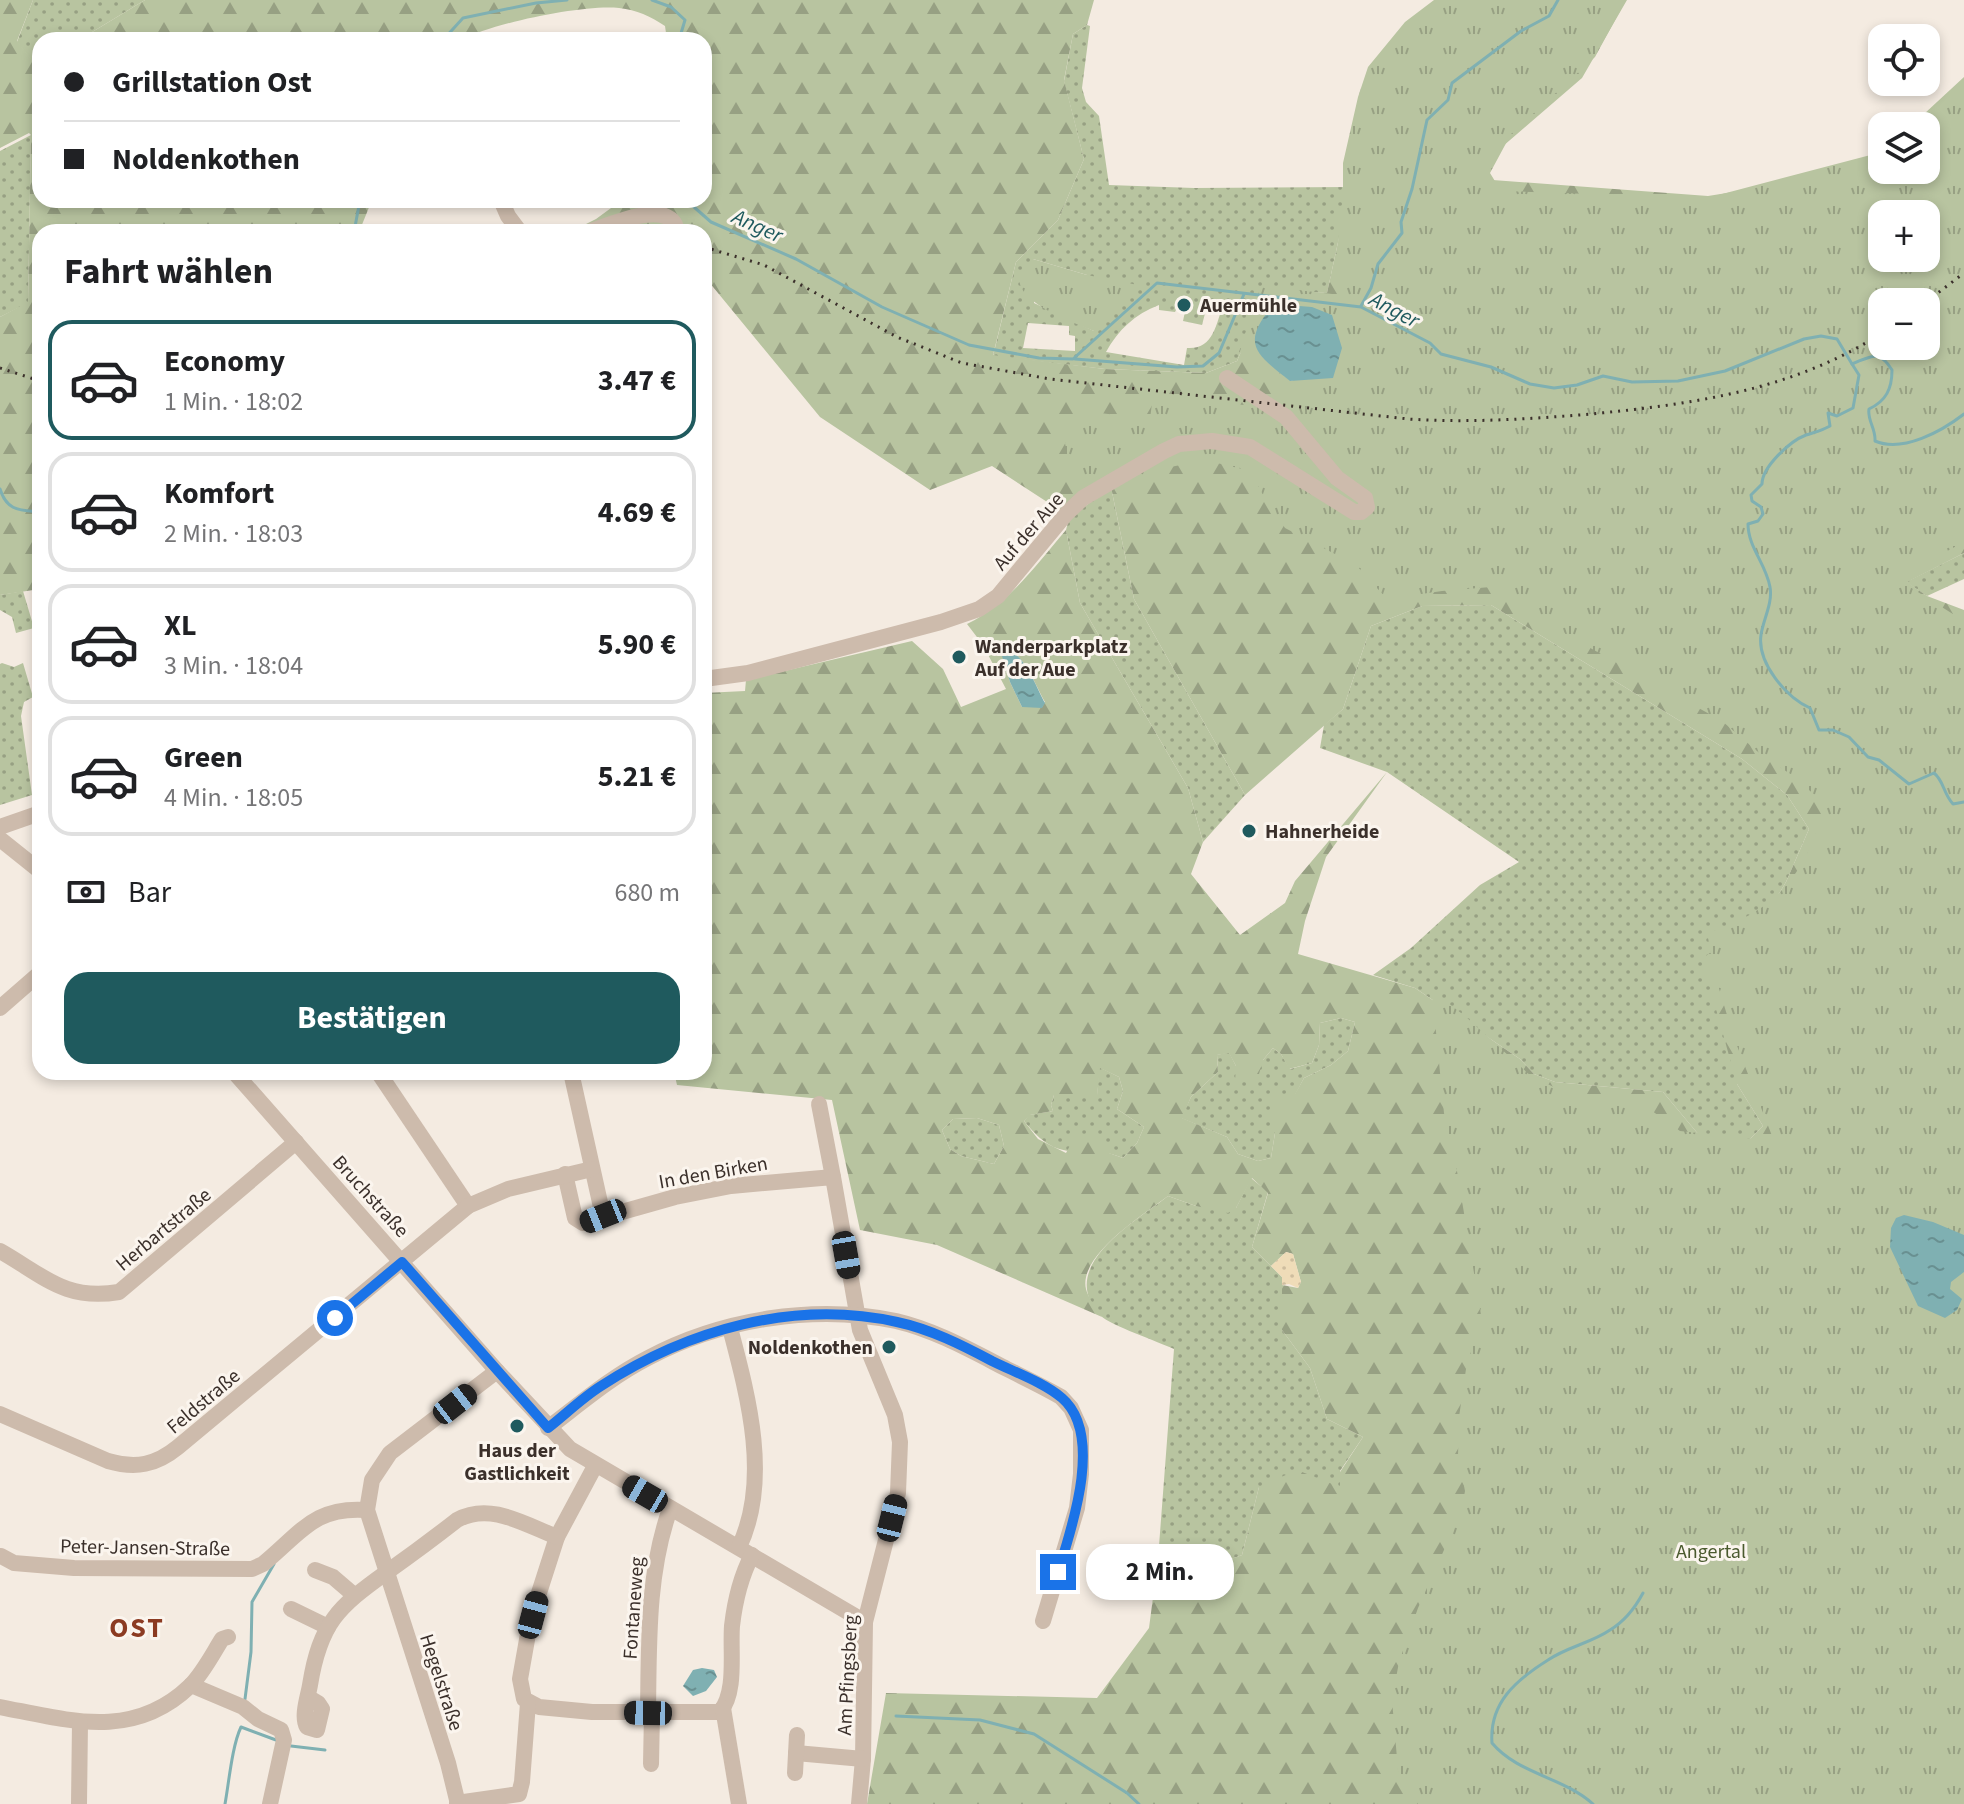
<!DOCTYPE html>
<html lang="de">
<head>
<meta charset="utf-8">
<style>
  :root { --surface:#fff; --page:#f2f2f2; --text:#202124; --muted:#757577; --line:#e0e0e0; --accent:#1f5a5e }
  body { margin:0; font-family:"Source Sans 3",sans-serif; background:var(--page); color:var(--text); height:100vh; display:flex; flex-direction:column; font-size:30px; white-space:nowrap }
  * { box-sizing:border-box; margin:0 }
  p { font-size:26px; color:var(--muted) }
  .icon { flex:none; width:44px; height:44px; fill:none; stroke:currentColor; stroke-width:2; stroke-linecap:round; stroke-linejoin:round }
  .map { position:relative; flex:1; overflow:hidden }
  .details { position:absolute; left:32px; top:224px; width:680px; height:856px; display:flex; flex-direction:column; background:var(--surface); border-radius:24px; box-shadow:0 4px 12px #0003 }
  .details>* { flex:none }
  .banner { position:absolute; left:32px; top:32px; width:680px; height:176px; border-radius:24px; box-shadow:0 4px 12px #0003; display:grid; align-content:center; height:176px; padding:0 32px; background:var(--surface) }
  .buttons { position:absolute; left:1868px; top:24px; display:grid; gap:16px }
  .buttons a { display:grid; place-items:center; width:72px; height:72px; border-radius:16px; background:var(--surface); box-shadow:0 4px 12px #0003; font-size:40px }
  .end { position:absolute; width:36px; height:36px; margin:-18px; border:10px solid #1a73e8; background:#fff; box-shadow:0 0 0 4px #fff }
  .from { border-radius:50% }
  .bubble { position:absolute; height:56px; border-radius:24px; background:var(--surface); box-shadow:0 4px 12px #0003; font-size:26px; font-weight:700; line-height:56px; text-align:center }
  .car { position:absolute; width:24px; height:48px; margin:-24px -12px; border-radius:10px; box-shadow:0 0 6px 2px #0007; background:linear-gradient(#222 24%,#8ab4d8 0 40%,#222 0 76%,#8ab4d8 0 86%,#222 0) }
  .banner b { display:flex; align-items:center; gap:28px; height:76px; font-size:30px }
  .banner b+b { border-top:2px solid var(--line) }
  .banner i { width:20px; height:20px; background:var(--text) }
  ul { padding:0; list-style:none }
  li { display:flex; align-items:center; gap:24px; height:120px; margin:0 16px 12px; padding:0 16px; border:4px solid var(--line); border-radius:24px }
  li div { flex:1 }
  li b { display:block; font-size:30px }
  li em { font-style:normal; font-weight:700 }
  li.active { border-color:var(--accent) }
  li>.icon { width:72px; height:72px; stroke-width:1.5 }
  h2 { padding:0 32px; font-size:36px; line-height:96px }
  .pay { display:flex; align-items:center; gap:20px; height:88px; padding:0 32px; font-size:30px }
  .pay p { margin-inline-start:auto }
  .action { display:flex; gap:16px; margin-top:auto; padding:16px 32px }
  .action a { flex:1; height:92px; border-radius:24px; background:var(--accent); color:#fff; font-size:32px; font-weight:700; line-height:92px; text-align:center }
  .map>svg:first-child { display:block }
  .grass { fill:url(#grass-dots); fill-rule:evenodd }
  .forest { fill:url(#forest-firs); fill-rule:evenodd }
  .sand { fill:url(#sand-dots) }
  .park { fill:url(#park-tufts); fill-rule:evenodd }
  .water { fill:url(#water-ripples) }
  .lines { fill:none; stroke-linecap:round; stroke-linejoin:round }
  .stream { stroke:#7fb0b2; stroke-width:3 }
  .minor { stroke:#cdbbac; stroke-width:16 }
  .rail { stroke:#3b302b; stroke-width:3; stroke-dasharray:2 6; stroke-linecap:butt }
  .route { stroke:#1a73e8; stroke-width:10 }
  .poi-dot { fill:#1f5a5e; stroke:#fbf5ee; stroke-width:3 }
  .labels { text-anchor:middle; stroke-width:6; stroke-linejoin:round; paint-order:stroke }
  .poi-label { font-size:20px; font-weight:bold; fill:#3b302b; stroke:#fbf5ee; text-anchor:start }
  .street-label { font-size:20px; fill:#3b302b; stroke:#fbf5ee }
  .park-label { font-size:20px; fill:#4a5a2e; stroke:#fbf5ee }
  .water-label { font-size:22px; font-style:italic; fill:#1f5a5e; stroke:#fbf5ee }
  .district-label { font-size:28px; font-weight:bold; letter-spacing:2px; fill:#8c3b22; stroke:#fbf5ee }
</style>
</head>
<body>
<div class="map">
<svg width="1964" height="1804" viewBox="0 0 1964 1804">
  <defs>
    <pattern id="grass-dots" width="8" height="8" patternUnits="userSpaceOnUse" patternTransform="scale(2)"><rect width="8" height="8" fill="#b8c4a0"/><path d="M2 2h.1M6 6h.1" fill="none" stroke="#97a083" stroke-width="1.8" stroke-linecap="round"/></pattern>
    <pattern id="forest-firs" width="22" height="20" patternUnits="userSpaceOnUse" patternTransform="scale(2)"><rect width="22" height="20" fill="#b8c4a0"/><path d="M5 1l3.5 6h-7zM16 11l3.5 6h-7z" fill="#97a083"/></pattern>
    <pattern id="sand-dots" width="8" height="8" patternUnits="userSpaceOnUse" patternTransform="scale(2)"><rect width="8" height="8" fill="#efdcb8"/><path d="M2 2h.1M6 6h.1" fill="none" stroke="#cebd9e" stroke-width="1.8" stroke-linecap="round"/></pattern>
    <pattern id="park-tufts" width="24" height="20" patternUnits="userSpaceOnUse" patternTransform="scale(2)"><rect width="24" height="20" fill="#b8c4a0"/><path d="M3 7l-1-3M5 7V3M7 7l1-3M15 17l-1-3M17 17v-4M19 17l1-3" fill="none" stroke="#97a083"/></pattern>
    <pattern id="water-ripples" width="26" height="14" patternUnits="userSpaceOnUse" patternTransform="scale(2)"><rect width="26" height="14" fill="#7fb0b2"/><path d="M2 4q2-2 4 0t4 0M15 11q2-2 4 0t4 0" fill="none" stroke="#699091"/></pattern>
  </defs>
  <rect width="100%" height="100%" fill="#f4ebe1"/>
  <g class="grass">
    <path d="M33 0H145L79 40H40V63L36 66 17 42Z"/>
    <path d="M1087 25 1090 26 1082 88 1086 102 1099 116 1109 185 1194 188 1350 187 1327 293 1267 290 1237 361 1206 373 1105 369 993 356 1016 262 1058 220 1084 159 1064 81 1073 34ZM1033 259 1087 275 1094 331 1034 303ZM1208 302 1223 305C1216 325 1213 350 1187 348L1184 365 1106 352C1118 330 1135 314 1159 305V310L1175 312 1177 308 1186 307 1183 321 1202 325ZM1028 323 1069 326V335L1075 336V351L1023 348Z"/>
    <path d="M31 135 28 303 0 317V151Z"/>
    <path d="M1111 487 1134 599 1245 795 1203 842 1188 788 1080 603 1066 530 1069 518Z"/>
    <path d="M1964 553V579L1927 596 1906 582Z"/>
    <path d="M23 591 34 628 16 633 12 617 0 610V595Z"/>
    <path d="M1491 605 1742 759 1787 795 1809 829 1786 882 1772 905 1737 1084 1763 1126 1731 1158 1704 1141 1663 1092 1555 1082 1534 1074 1520 1059 1415 988 1373 975 1411 948 1480 885 1519 862 1387 772 1320 748 1324 725 1343 709 1371 626 1422 606Z"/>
    <path d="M2 663 14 667 23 663 33 697 24 702 21 716 32 795 0 805V664Z"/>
    <path d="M1341 1018 1355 1022 1348 1051 1331 1065 1304 1078 1275 1133 1271 1158 1258 1161 1238 1154 1227 1137 1181 1118 1191 1097 1218 1072 1217 1055 1229 1052 1236 1066 1263 1060 1273 1048 1281 1054 1290 1069 1312 1063 1319 1045 1320 1023Z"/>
    <path d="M1099 1067 1119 1077 1123 1091 1117 1109 1144 1127 1137 1143 1123 1158C1079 1140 1063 1170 1024 1121L1029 1115 1053 1111 1051 1105 1054 1095H1097Z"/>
    <path d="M977 1118 999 1125 1004 1146 994 1164 961 1156 950 1149 942 1130 953 1119Z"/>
    <path d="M1251 1178 1268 1192 1252 1247 1282 1277V1330L1310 1368 1327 1419 1363 1437 1340 1471V1488L1259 1487 1242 1555C1206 1569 1196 1572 1158 1559L1174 1349C1159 1342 1110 1325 1101 1316 1054 1267 1135 1222 1168 1196L1196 1206 1236 1208Z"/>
  </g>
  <g class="forest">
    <path d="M0 0H33L17 41 36 65 40 63V200H372L359 232H40V589L0 595V317L28 302 31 135 29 133 0 148Z"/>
    <path d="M145 0H1094L1087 25 1073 34 1064 80 1084 159 1058 220 1016 262 993 355 1105 369 1206 373 1237 361 1267 290 1327 293 1350 187 1351 145 1360 114 1386 52 1415 20 1440 0H1627L1582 78 1466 178 1708 196 1795 182 1882 152V170H1926V126H1918L1964 89V553L1907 582 1927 596 1964 610V721L1853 662 1830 657 1791 638 1781 649 1837 721 1896 738 1926 770 1949 774 1964 782V1235C1944 1227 1918 1210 1896 1219L1891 1228 1890 1247 1914 1301C1921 1311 1933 1315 1945 1318L1957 1310 1962 1299 1950 1289 1951 1282 1964 1272V1311L1920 1429 1908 1526 1964 1514V1804H867L886 1693 1097 1698 1149 1628 1158 1559C1196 1572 1205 1569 1242 1555L1259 1487 1297 1470 1340 1487V1472L1363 1437 1327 1419 1310 1368 1282 1330V1285L1298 1288 1301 1282 1293 1254 1286 1252 1271 1266 1252 1247 1268 1193 1252 1178 1236 1208 1228 1213 1196 1206 1168 1196C1145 1214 1078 1255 1086 1289 1088 1298 1097 1309 1102 1317L937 1245 860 1230 832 1100 677 1085 674 1072H704V693L745 691 746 680 912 641 943 669 961 707 1006 689 983 645 967 624C1010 603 1035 566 1066 530L1080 603 1188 788 1203 842 1191 874 1240 935 1285 903 1295 881 1387 772 1326 857 1305 921 1298 954 1415 988 1520 1059 1534 1074 1555 1082 1663 1092 1704 1141 1731 1158 1763 1126 1737 1084 1702 959 1772 905 1786 882 1809 829 1787 795 1742 759 1491 605 1422 606 1371 626 1343 709 1245 795 1134 599 1111 487 1144 465 1175 450 1214 445 1252 450 1351 515 1394 535 1511 538 1666 612 1511 530 1448 532 1415 531 1393 525 1326 489 1249 442C1177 421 1115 469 1061 511L992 466 930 490 820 417 704 276V232H570L596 219 622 200H704V40H667L665 26C650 16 637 10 619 8 585 4 492 23 462 40H79ZM1882 214H1926V258H1882ZM1882 302H1926V346H1882ZM1274 304 1312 307 1332 315 1342 348 1333 378 1291 381C1255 353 1240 344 1274 304ZM1287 412 1316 416 1341 431 1343 443 1329 456ZM1009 651C1026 657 1036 687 1045 702L1042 707H1022L1010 682 1003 656ZM1341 1018 1355 1022 1348 1051 1331 1065 1304 1078 1295 1094 1273 1098 1270 1128 1275 1133 1271 1158 1258 1161 1238 1154 1227 1137 1182 1118 1191 1097 1218 1072 1217 1055 1229 1053 1236 1066 1235 1082 1257 1081 1263 1060 1273 1048 1281 1054 1289 1069 1312 1063 1319 1045 1320 1023ZM1100 1068 1119 1077 1123 1091 1117 1109 1144 1127 1137 1143 1123 1158 1109 1153 1104 1136 1076 1134 1066 1153 1038 1139 1024 1121 1030 1115 1053 1111 1051 1105 1054 1095 1097 1096ZM977 1118 999 1125 1004 1146 994 1164 961 1156 950 1149 942 1130 953 1119Z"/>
  </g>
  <path class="sand" d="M1286 1252 1293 1254 1301 1282 1298 1288 1289 1284 1282 1285V1277L1271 1266Z"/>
  <g class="park">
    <path d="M1434 0H1626L1595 57 1511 134 1490 173 1501 191 1707 198 1882 152V170H1926V126H1911L1964 77V542L1921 565 1902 582 1964 621V1804H1418L1398 1770 1392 1700 1399 1662 1418 1608 1461 1512 1465 1491 1458 1456 1459 1417 1466 1369 1481 1315 1456 1165 1444 1113 1432 991 1465 1016 1532 1077 1567 1093 1634 1098 1680 1131 1774 1141 1734 1038 1717 982 1707 933C1780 909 1803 876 1826 805L1792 775 1764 757 1722 721 1574 639 1537 615 1523 612 1517 607 1514 596 1508 590 1491 587 1442 591 1387 599 1356 565 1285 528 1265 499 1251 471 1217 463H1191L1160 469 1123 483 1075 495 1065 443 1083 411 1150 419 1153 395 1271 408 1301 385 1239 352 1261 286 1341 295 1337 213 1343 205V163L1358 97 1368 67 1405 22ZM1882 214H1926V258H1882ZM1882 302H1926V346H1882Z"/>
    <path d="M1033 259 1087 275 1143 286 1094 331C1070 321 987 293 1033 259Z"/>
  </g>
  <g class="water">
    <path d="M1274 304 1312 307 1332 315 1342 348 1333 378 1290 381C1255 353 1240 344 1274 304Z"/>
    <path d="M1009 650C1026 657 1036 687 1045 703L1042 708 1022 707 1010 682 1002 656Z"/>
    <path d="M1904 1215 1933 1222 1964 1235V1272L1951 1282 1950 1289 1962 1299 1957 1310 1945 1318 1918 1306 1890 1247 1891 1228 1896 1218Z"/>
    <path d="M702 1668 714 1670 717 1677 706 1691 693 1696 683 1686 693 1670Z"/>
  </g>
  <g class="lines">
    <g class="stream">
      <path d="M652 0 671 7 685 20 679 40"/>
      <path d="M443 40 463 18 536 3 567 0"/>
      <path d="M686 200 711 222 796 259 882 307 969 345 1039 358 1073 359 1157 283 1361 307 1430 343 1441 354 1491 367 1530 384 1554 388 1577 385 1603 376 1632 382 1678 381 1725 371 1804 339 1821 336 1837 339 1852 364C1872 356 1879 349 1892 370 1892 389 1886 401 1869 409 1867 420 1876 429 1875 441 1903 453 1942 431 1964 414"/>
      <path d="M354 232 360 200"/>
      <path d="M1361 306 1371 288 1378 264 1402 233 1401 222 1412 189 1427 120 1448 100 1452 83 1521 31 1549 16 1558 0"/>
      <path d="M1075 359 1177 367 1203 366 1219 353 1244 294"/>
      <path d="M1852 364 1859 375 1853 408 1837 416 1828 413 1830 426C1821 431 1815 432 1806 435 1790 441 1762 467 1762 484L1751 495 1752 501 1761 507 1763 514 1758 521 1748 524C1748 547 1766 564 1770 587 1773 603 1763 620 1761 635 1757 663 1786 697 1810 708L1819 730H1833L1849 737 1868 757 1879 760 1909 784 1934 773C1944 781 1943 793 1953 804L1964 802"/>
      <path d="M0 489C7 511 19 510 40 512"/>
      <path d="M245 1699 251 1652 252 1602 274 1564"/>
      <path d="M896 1716 980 1720 1034 1734 1127 1793 1139 1804"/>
      <path d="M291 1746 325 1750"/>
      <path d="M225 1804C229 1782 232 1746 241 1727L276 1740"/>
      <path d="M1593 1804C1563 1777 1518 1774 1492 1743 1489 1703 1516 1680 1548 1660 1567 1647 1591 1643 1610 1630 1625 1621 1635 1608 1643 1593"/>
    </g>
    <g class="minor">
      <path d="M501 200 508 216 520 232"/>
      <path d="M589 232C609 225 673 196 677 232"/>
      <path d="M704 679 748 673 941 622 979 609 998 596 1066 514 1083 498 1164 451 1179 444 1212 441 1250 447 1354 512H1361L1367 507 1365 498 1337 478 1286 417 1227 378"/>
      <path d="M0 827 40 813"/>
      <path d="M0 839 40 871"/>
      <path d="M0 1008 40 973"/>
      <path d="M234 1072 497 1371 570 1449 865 1622"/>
      <path d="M378 1072 468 1206"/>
      <path d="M571 1072 603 1216"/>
      <path d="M819 1104 833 1177"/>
      <path d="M565 1174 575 1218 583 1223 675 1197 731 1186 833 1177 860 1330 895 1415 900 1442 898 1493 865 1622 863 1759 859 1804"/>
      <path d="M0 1251C44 1276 65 1301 119 1292L296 1142"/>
      <path d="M730 1328C748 1396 771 1480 739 1547"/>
      <path d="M0 1414 108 1461C136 1469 156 1465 178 1447L468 1206 508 1189 592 1169"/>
      <path d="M548 1428C581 1403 611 1377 648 1358 721 1319 814 1304 896 1321 935 1330 972 1351 1007 1369 1025 1378 1044 1387 1061 1397L1071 1408 1081 1430V1474L1077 1508 1043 1621"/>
      <path d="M595 1466 557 1537 538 1596 528 1634 520 1679 524 1699 539 1707 592 1712H720C737 1692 730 1652 732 1626 735 1600 740 1578 752 1555"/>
      <path d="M1 1556 14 1563 74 1568 252 1569 263 1564C301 1533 314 1506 367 1510"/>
      <path d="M315 1570 333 1577 354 1595"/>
      <path d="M291 1609 328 1627"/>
      <path d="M191 1685 243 1707 258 1719 281 1730 284 1740 270 1804"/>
      <path d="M308 1697 318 1703 322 1709 317 1730 307 1727C301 1716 308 1697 310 1685 320 1623 338 1607 387 1572 411 1555 434 1538 457 1520 490 1502 524 1524 557 1537"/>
      <path d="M0 1707C68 1720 133 1741 190 1686 203 1673 212 1655 222 1639L228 1637"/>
      <path d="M723 1708 739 1804"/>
      <path d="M648 1713C649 1645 647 1573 670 1509"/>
      <path d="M796 1753 863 1759"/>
      <path d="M651 1764 652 1713"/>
      <path d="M795 1773 797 1735"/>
      <path d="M457 1803 519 1794 522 1782 528 1703"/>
      <path d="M79 1804 80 1722"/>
      <path d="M458 1804 448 1763 367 1510 372 1480 390 1453 497 1371"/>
    </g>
    <g class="rail">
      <path d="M704 247 764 265 897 337 962 363 1050 379 1408 419C1469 423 1530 419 1591 414 1694 404 1794 390 1882 333"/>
      <path d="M1926 302 1964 273"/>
      <path d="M0 368 40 381"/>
    </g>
  </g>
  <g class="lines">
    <path class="route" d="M335 1318 402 1262 548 1428C566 1414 582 1398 601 1386 687 1330 794 1299 897 1322 930 1329 962 1345 992 1361 1014 1372 1043 1382 1062 1398 1104 1434 1072 1528 1058 1572"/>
  </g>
  <g class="poi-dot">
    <circle cx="1184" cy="305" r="8"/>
    <circle cx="959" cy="657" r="8"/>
    <circle cx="1249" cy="831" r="8"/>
    <circle cx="889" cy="1347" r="8"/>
    <circle cx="517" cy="1426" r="8"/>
  </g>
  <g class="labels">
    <g class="poi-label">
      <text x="1200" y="312">Auermühle</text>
      <text x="975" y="653">Wanderparkplatz<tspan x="975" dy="23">Auf der Aue</tspan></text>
      <text x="1265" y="838">Hahnerheide</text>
      <text x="873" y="1354" text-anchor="end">Noldenkothen</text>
      <text x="517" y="1457" text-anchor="middle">Haus der<tspan x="517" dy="23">Gastlichkeit</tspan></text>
    </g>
    <g class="street-label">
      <text transform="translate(1028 531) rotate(-49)" y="7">Auf der Aue</text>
      <text transform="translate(713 1172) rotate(-10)" y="7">In den Birken</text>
      <text transform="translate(371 1196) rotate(48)" y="7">Bruchstraße</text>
      <text transform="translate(163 1229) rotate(-40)" y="7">Herbartstraße</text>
      <text transform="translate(203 1401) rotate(-40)" y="7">Feldstraße</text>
      <text transform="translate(145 1547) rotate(1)" y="7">Peter-Jansen-Straße</text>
      <text transform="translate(633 1608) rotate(-86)" y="7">Fontaneweg</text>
      <text transform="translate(847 1675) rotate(-87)" y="7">Am Pfingsberg</text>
      <text transform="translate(442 1682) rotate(72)" y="7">Hegelstraße</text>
    </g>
    <g class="park-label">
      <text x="1711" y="1558">Angertal</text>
    </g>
    <g class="water-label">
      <text transform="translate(758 225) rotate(24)" y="8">Anger</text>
      <text transform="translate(1395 309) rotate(28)" y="8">Anger</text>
    </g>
    <g class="district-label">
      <text x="137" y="1637">OST</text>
    </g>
  </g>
</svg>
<div class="buttons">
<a><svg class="icon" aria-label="locate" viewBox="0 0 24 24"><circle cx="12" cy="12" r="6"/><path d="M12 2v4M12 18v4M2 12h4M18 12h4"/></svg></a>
<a><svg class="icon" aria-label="layers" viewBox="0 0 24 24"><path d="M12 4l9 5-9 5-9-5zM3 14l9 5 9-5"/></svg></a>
<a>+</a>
<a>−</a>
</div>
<i class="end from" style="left:335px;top:1318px"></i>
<i class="end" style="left:1058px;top:1572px"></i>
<div class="bubble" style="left:1086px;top:1544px;width:148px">2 Min.</div>
<i class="car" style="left:603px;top:1216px;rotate:248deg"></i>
<i class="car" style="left:846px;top:1255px;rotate:170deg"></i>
<i class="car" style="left:455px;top:1404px;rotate:52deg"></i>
<i class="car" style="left:645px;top:1494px;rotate:300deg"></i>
<i class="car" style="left:892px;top:1518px;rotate:14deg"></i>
<i class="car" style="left:533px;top:1615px;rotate:15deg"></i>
<i class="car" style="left:648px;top:1713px;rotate:271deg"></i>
<div class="banner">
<b><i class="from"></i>Grillstation Ost</b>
<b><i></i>Noldenkothen</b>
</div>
<section class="details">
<h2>Fahrt wählen</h2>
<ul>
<li class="active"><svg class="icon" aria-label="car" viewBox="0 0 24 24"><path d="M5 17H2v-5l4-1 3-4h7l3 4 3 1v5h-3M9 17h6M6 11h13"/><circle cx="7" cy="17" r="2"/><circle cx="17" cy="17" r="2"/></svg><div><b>Economy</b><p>1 Min. · 18:02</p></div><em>3.47 €</em></li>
<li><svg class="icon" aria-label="car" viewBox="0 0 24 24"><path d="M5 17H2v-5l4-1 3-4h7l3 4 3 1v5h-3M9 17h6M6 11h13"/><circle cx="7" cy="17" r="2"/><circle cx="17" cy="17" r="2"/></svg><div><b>Komfort</b><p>2 Min. · 18:03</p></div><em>4.69 €</em></li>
<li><svg class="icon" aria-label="car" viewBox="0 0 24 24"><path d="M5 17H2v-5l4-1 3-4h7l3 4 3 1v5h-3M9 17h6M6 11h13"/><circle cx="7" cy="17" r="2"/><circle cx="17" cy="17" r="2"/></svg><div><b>XL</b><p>3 Min. · 18:04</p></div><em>5.90 €</em></li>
<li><svg class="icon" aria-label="car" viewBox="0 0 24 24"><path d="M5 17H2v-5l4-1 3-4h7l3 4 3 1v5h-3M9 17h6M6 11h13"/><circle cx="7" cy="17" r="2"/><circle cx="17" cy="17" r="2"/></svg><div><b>Green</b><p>4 Min. · 18:05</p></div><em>5.21 €</em></li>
</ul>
<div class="pay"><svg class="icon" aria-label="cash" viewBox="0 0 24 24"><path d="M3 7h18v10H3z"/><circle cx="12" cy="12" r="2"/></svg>Bar<p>680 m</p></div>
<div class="action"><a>Bestätigen</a></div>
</section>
</div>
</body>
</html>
